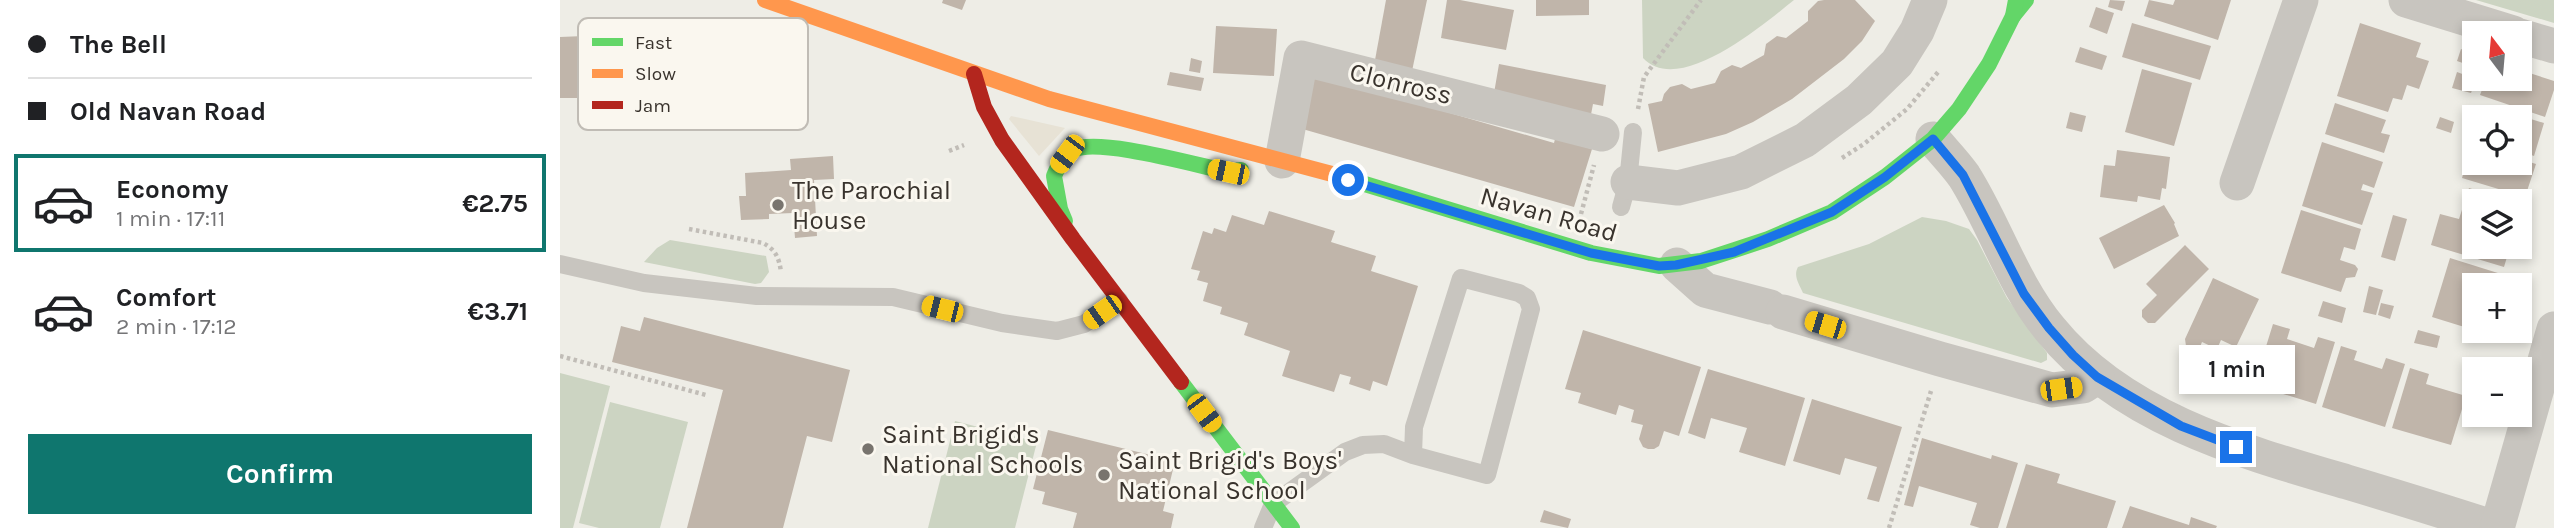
<!DOCTYPE html>
<html lang="en">
<head>
<meta charset="utf-8">
<style>
  :root { --surface:#fff; --page:#f6f6f6; --text:#202124; --muted:#757577; --line:#e0e0e0; --accent:#0f766e }
  body { margin:0; font-family:Karla,sans-serif; background:var(--page); color:var(--text); height:100vh; display:flex; flex-direction:column; font-size:26px; white-space:nowrap }
  * { box-sizing:border-box; margin:0 }
  p { font-size:23px; color:var(--muted) }
  .icon { flex:none; width:38px; height:38px; fill:none; stroke:currentColor; stroke-width:2; stroke-linecap:round; stroke-linejoin:round }
  .map { position:relative; flex:1; overflow:hidden }
  .details { display:flex; flex-direction:column; background:var(--surface); width:560px }
  .details>* { flex:none }
  .top-card { display:grid; align-content:center; height:154px; padding:0 28px; background:var(--surface) }
  .needle { width:46px; rotate:344deg }
  .buttons { position:absolute; left:1902px; top:21px; display:grid; gap:14px }
  .buttons a { display:grid; place-items:center; width:70px; height:70px; border-radius:0px; background:var(--surface); box-shadow:0 4px 10px #0003; font-size:35px }
  .end { position:absolute; width:32px; height:32px; margin:-16px; border:9px solid #1a73e8; background:#fff; box-shadow:0 0 0 4px #fff }
  .from { border-radius:50% }
  .bubble { position:absolute; height:49px; border-radius:0px; background:var(--surface); box-shadow:0 4px 10px #0003; font-size:23px; font-weight:700; line-height:49px; text-align:center }
  .car { position:absolute; width:21px; height:42px; margin:-21px -10px; border-radius:9px; box-shadow:0 0 5px 2px #0007; background:linear-gradient(#f5c518 24%,#345 0 40%,#f5c518 0 76%,#345 0 86%,#f5c518 0) }
  .top-card b { display:flex; align-items:center; gap:24px; height:66px; font-size:26px }
  .top-card b+b { border-top:2px solid var(--line) }
  .top-card i { width:18px; height:18px; background:var(--text) }
  ul { padding:0; list-style:none }
  li { display:flex; align-items:center; gap:21px; height:98px; margin:0 14px 10px; padding:0 14px; border:4px solid transparent; border-radius:0px }
  li div { flex:1 }
  li b { display:block; font-size:26px }
  li em { font-style:normal; font-weight:700 }
  li.selected { border-color:var(--accent) }
  li>.icon { width:63px; height:63px; stroke-width:1.5 }
  .primary-button { display:flex; gap:14px; margin-top:auto; padding:14px 28px }
  .primary-button a { flex:1; height:80px; border-radius:0px; background:var(--accent); color:#fff; font-size:28px; font-weight:700; line-height:80px; text-align:center }
  main { display:flex; flex:1; min-height:0 }
  .map>svg:first-child { display:block }
  .green { fill:#ccd4c2 }
  .plaza { fill:#e7e2d5 }
  .building { fill:#c0b5aa }
  .lines { fill:none; stroke-linecap:round; stroke-linejoin:round }
  .path { stroke:#c1bdb7; stroke-width:4.5; stroke-dasharray:3.5 3.5; stroke-linecap:butt }
  .lane { stroke:#c8c5bf; stroke-width:18 }
  .street { stroke:#c8c5bf; stroke-width:35 }
  .fast { stroke:#63d668; stroke-width:16 }
  .slow { stroke:#ff974d; stroke-width:16 }
  .jam { stroke:#b3261e; stroke-width:16 }
  .route { stroke:#1a73e8; stroke-width:9 }
  .poi-dot { fill:#78746e; stroke:#faf7ef; stroke-width:2.5 }
  .labels { text-anchor:middle; stroke-width:6; stroke-linejoin:round; paint-order:stroke }
  .street-label { font-size:26px; fill:#39332d; stroke:#faf7ef }
  .poi-label { font-size:26px; fill:#39332d; stroke:#faf7ef; text-anchor:start }
  .key { fill:#faf7ef; stroke:#c0bcb5; stroke-width:2 }
  .key-label { font-size:19px; fill:#39332d }
</style>
</head>
<body>
<main>
<section class="details">
<div class="top-card">
<b><i class="from"></i>The Bell</b>
<b><i></i>Old Navan Road</b>
</div>
<ul>
<li class="selected"><svg class="icon" aria-label="car" viewBox="0 0 24 24"><path d="M5 17H2v-5l4-1 3-4h7l3 4 3 1v5h-3M9 17h6M6 11h13"/><circle cx="7" cy="17" r="2"/><circle cx="17" cy="17" r="2"/></svg><div><b>Economy</b><p>1 min · 17:11</p></div><em>€2.75</em></li>
<li><svg class="icon" aria-label="car" viewBox="0 0 24 24"><path d="M5 17H2v-5l4-1 3-4h7l3 4 3 1v5h-3M9 17h6M6 11h13"/><circle cx="7" cy="17" r="2"/><circle cx="17" cy="17" r="2"/></svg><div><b>Comfort</b><p>2 min · 17:12</p></div><em>€3.71</em></li>
</ul>
<div class="primary-button"><a>Confirm</a></div>
</section>
<div class="map">
<svg width="1994" height="528" viewBox="0 0 1994 528">
  <rect width="100%" height="100%" fill="#eeede6"/>
  <g class="green">
    <path d="M1082 0H1234C1204 24 1119 97 1083 58Z"/>
    <path d="M1916 0H1994V23Z"/>
    <path d="M1362 217 1386 221 1409 229 1417 240 1447 298 1487 353V360L1481 363 1243 293C1239 284 1233 276 1238 267L1309 244Z"/>
    <path d="M110 240 206 256 209 272 201 283 195 284 84 262 97 248Z"/>
    <path d="M0 373 50 386 13 528H0Z"/>
    <path d="M50 402 128 422 100 528H39L19 523Z"/>
    <path d="M395 421 477 442 455 528H368Z"/>
  </g>
  <path class="plaza" d="M451 116 505 128 479 156 449 119Z"/>
  <g class="building">
    <path d="M383 0H406L402 10 382 3Z"/>
    <path d="M826 0H867L852 71 815 60Z"/>
    <path d="M887 0H900L954 10 946 50 881 38Z"/>
    <path d="M976 0H1029V15L976 16Z"/>
    <path d="M1264 0H1295L1315 21 1302 41 1284 59 1232 99 1193 122 1166 134 1098 152 1088 104 1102 101 1104 94 1110 87 1122 84 1131 89 1155 83 1161 71 1172 65 1181 68 1204 55 1206 44 1217 36 1226 38 1248 21V11L1258 1Z"/>
    <path d="M1550 0 1565 1 1562 11 1548 7Z"/>
    <path d="M1589 0 1613 5 1615 0H1671L1658 40 1584 16Z"/>
    <path d="M1536 7 1554 13 1547 34 1529 27Z"/>
    <path d="M1572 23 1651 46 1640 80 1562 57Z"/>
    <path d="M1800 23 1861 43 1856 57 1869 61 1859 89 1847 85 1842 100 1833 98 1828 112 1777 96Z"/>
    <path d="M656 26 717 29 714 76 653 73Z"/>
    <path d="M24 36 56 38 132 47 121 107 34 98H0V37Z"/>
    <path d="M1520 47 1547 56 1542 70 1515 62Z"/>
    <path d="M1901 49 1914 54V67L1897 61Z"/>
    <path d="M631 58 642 61 640 73 629 71Z"/>
    <path d="M939 64 1046 85 1043 106 1033 104 1029 125 933 99Z"/>
    <path d="M1582 69 1632 83 1614 146 1565 132Z"/>
    <path d="M1960 70 1994 81V90L1985 117 1920 95 1926 79 1940 82 1941 79H1960Z"/>
    <path d="M610 72 644 78 641 91 607 85Z"/>
    <path d="M1897 72 1916 79 1911 93 1892 88Z"/>
    <path d="M755 74 994 143 995 139 1032 149 1014 207 739 128Z"/>
    <path d="M1775 103 1826 120 1821 133 1830 135 1824 153 1765 134Z"/>
    <path d="M1932 107 1984 123 1974 156 1960 151V117H1929Z"/>
    <path d="M1510 112 1526 116 1522 132 1506 128Z"/>
    <path d="M1880 117 1894 122 1891 133 1876 128Z"/>
    <path d="M1762 142 1823 162 1814 188 1803 184 1801 190 1813 193 1802 225 1742 206Z"/>
    <path d="M1912 144 1914 145V163H1960V159L1976 164 1965 197 1902 178Z"/>
    <path d="M1557 150 1610 157 1606 189 1602 188 1600 200 1578 196 1577 202 1540 197 1544 165 1555 166Z"/>
    <path d="M273 156 274 179 254 180 257 236 235 238 233 213 209 214V219L181 220 179 196H186L185 173 231 170 230 159Z"/>
    <path d="M1909 188 1949 201H1914V247H1950L1944 267 1871 245 1880 214 1899 219Z"/>
    <path d="M1604 205 1615 223 1614 224 1619 236 1554 269 1539 238Z"/>
    <path d="M1741 210 1801 229 1795 250 1784 247 1781 257 1780 260 1795 265 1798 269 1795 277 1786 278 1781 292 1721 273Z"/>
    <path d="M709 211 775 231 771 242 816 256 811 271 858 286 827 386 813 381 810 391 789 384 791 377 780 374 774 392 722 376 730 351 684 335 688 323 660 314 662 307 643 301 648 283 637 280 640 271 631 269 643 231 652 234 654 228 666 232 672 215 704 225Z"/>
    <path d="M1833 215 1847 219 1835 261 1821 257Z"/>
    <path d="M1625 245 1649 269 1595 323H1588L1582 317V310L1597 295 1586 284Z"/>
    <path d="M1890 258 1941 274 1938 285H1914V330L1872 317Z"/>
    <path d="M1653 278 1699 299 1676 347 1661 340 1657 349 1642 342 1640 347 1635 349 1626 346 1625 339Z"/>
    <path d="M1809 286 1823 290 1816 315 1803 312Z"/>
    <path d="M1763 301 1786 308 1782 323 1758 316Z"/>
    <path d="M1821 303 1834 306 1830 319 1818 315Z"/>
    <path d="M84 317 290 370 272 442 247 436 223 528H127L163 390 52 362 61 326 80 331Z"/>
    <path d="M1713 324 1730 329 1727 339 1754 348 1758 337 1775 342 1756 404 1694 385Z"/>
    <path d="M1023 330 1141 367 1119 436 1104 431 1099 446 1094 449H1088L1083 447 1079 439 1083 425 1071 422 1074 410 1059 405 1056 415 1018 403 1021 393 1005 389Z"/>
    <path d="M1858 330 1880 336 1877 348 1854 343Z"/>
    <path d="M1781 346 1797 351 1794 360 1822 369 1826 358 1845 364 1825 427 1762 407Z"/>
    <path d="M1850 368 1869 374 1866 384 1906 396 1891 445 1832 428Z"/>
    <path d="M1148 369 1245 398 1225 466 1179 452 1187 428 1151 418 1145 439 1128 433Z"/>
    <path d="M1252 399 1342 427 1319 502 1307 499 1317 467 1285 458 1280 475 1233 461Z"/>
    <path d="M488 430 615 461 603 511 614 514 611 528H513L517 513 482 504 485 492 473 489Z"/>
    <path d="M1362 438 1431 459 1432 455 1458 463 1438 528H1420L1410 525 1417 503 1359 486 1353 507 1344 505Z"/>
    <path d="M1466 464 1500 474 1497 483 1556 501 1547 528H1446Z"/>
    <path d="M1570 506 1629 525 1631 517 1657 526 1656 528H1562Z"/>
    <path d="M984 510 1011 519 1008 528 980 522Z"/>
  </g>
  <g class="lines">
    <g class="path">
      <path d="M1078 109 1084 77 1141 0"/>
      <path d="M389 151 404 145"/>
      <path d="M1282 158 1304 144 1347 109 1379 71"/>
      <path d="M1021 214 1034 165"/>
      <path d="M129 229 203 243C216 250 219 258 221 272"/>
      <path d="M0 356 146 395"/>
      <path d="M1329 528 1371 391"/>
    </g>
    <g class="lane">
      <path d="M1061 207 1068 182 1073 132"/>
      <path d="M0 264 84 283 197 296 333 297 442 323 497 331 524 324 559 300"/>
      <path d="M703 528 713 504 785 452 803 445 824 444 853 455 927 475 971 309 967 298 959 293 901 278 854 427 853 455"/>
    </g>
    <g class="street">
      <path d="M1846 0 1953 33"/>
      <path d="M1960 36 1994 46"/>
      <path d="M1373 139C1383 151 1395 163 1404 176 1435 225 1452 283 1490 329 1562 418 1681 451 1787 482 1837 497 1886 512 1935 528"/>
      <path d="M722 161 741 58 1042 134"/>
      <path d="M1068 182 1118 188 1181 172 1245 140 1299 100 1337 63 1357 31 1370 0"/>
      <path d="M1677 183 1741 0"/>
      <path d="M1117 265 1145 290 1210 307"/>
      <path d="M1223 312 1380 359 1492 390 1523 386 1537 377"/>
      <path d="M1937 528 1994 329"/>
    </g>
    <g class="fast">
      <path d="M1453 16 1466 0"/>
      <path d="M772 174 1031 253 1099 266 1141 261 1208 239 1272 212 1325 177 1373 139 1399 109 1429 64 1453 16 1456 0"/>
      <path d="M505 221 500 209 494 176C498 166 503 155 513 150 538 137 639 166 669 172L681 170"/>
      <path d="M621 382 732 528"/>
    </g>
    <path class="slow" d="M205 0 489 99 772 174"/>
    <path class="jam" d="M414 74 424 107 442 140 513 239 621 382"/>
  </g>
  <g class="lines">
    <path class="route" d="M788 180 1031 253 1099 266 1116 265 1174 252 1272 212 1325 177 1373 139 1403 175 1464 294 1489 328 1513 355 1537 377 1621 426 1676 447"/>
  </g>
  <g class="poi-dot">
    <circle cx="218" cy="205" r="7"/>
    <circle cx="308" cy="449" r="7"/>
    <circle cx="544" cy="475" r="7"/>
  </g>
  <g class="labels">
    <g class="street-label">
      <text transform="translate(841 83) rotate(14)" y="9">Clonross</text>
      <text transform="translate(989 214) rotate(16)" y="9">Navan Road</text>
    </g>
    <g class="poi-label">
      <text x="232" y="199">The Parochial<tspan x="232" dy="30">House</tspan></text>
      <text x="322" y="443">Saint Brigid's<tspan x="322" dy="30">National Schools</tspan></text>
      <text x="558" y="469">Saint Brigid's Boys'<tspan x="558" dy="30">National School</tspan></text>
    </g>
  </g>
  <rect x="18" y="18" width="230" height="112" rx="10" class="key"/>
  <rect x="32" y="38" width="31" height="8" fill="#63d668"/>
  <rect x="32" y="69" width="31" height="9" fill="#ff974d"/>
  <rect x="32" y="101" width="31" height="8" fill="#b3261e"/>
  <g class="key-label">
    <text x="75" y="49">Fast</text>
    <text x="75" y="80">Slow</text>
    <text x="75" y="112">Jam</text>
  </g>
</svg>
<div class="buttons">
<a><svg class="needle" viewBox="-14 -14 28 28"><path d="M0-13l5 13h-10z" fill="#e53935"/><path d="M0 13l5-13h-10z" fill="#757577"/></svg></a>
<a><svg class="icon" aria-label="locate" viewBox="0 0 24 24"><circle cx="12" cy="12" r="6"/><path d="M12 2v4M12 18v4M2 12h4M18 12h4"/></svg></a>
<a><svg class="icon" aria-label="layers" viewBox="0 0 24 24"><path d="M12 4l9 5-9 5-9-5zM3 14l9 5 9-5"/></svg></a>
<a>+</a>
<a>−</a>
</div>
<i class="end from" style="left:788px;top:180px"></i>
<i class="end" style="left:1676px;top:447px"></i>
<div class="bubble" style="left:1619px;top:345px;width:116px">1 min</div>
<i class="car" style="left:507px;top:154px;rotate:217deg"></i>
<i class="car" style="left:668px;top:172px;rotate:282deg"></i>
<i class="car" style="left:382px;top:309px;rotate:284deg"></i>
<i class="car" style="left:542px;top:312px;rotate:235deg"></i>
<i class="car" style="left:1265px;top:325px;rotate:287deg"></i>
<i class="car" style="left:1501px;top:389px;rotate:82deg"></i>
<i class="car" style="left:644px;top:413px;rotate:143deg"></i>
</div>
</main>
</body>
</html>
